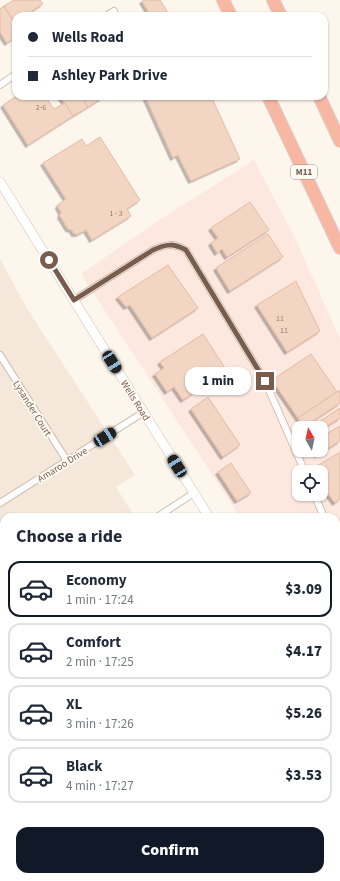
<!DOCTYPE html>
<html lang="en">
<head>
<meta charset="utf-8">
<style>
  :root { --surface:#fff; --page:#f2f2f3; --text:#1f2937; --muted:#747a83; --line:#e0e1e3; --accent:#111827 }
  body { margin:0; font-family:"Source Sans 3",sans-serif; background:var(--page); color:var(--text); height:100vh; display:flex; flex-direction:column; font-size:15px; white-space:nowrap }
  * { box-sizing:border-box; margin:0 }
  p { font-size:13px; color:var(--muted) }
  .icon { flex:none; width:22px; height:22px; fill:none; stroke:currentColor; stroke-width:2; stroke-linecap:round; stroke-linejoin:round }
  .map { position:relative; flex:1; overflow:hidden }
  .sheet { position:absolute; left:0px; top:513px; width:340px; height:368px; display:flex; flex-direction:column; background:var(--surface); border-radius:12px 12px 0 0; box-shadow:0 1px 3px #0004 }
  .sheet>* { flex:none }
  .hud { position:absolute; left:12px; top:12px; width:316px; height:88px; border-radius:12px; box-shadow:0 1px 3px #0004; display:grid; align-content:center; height:88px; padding:0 16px; background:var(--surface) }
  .needle { width:26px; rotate:351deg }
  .controls { position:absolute; left:292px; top:421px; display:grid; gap:8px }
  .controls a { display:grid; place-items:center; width:36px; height:36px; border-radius:8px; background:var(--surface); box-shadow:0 1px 3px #0004; font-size:20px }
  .end { position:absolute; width:18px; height:18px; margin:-9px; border:5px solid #7a5c4d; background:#fff; box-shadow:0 0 0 2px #fff }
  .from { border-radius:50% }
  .bubble { position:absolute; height:28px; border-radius:12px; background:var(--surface); box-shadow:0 1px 3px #0004; font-size:13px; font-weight:800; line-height:28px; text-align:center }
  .car { position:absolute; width:12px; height:24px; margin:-12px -6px; border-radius:5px; box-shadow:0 0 3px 1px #0007; background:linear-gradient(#222 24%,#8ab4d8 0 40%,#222 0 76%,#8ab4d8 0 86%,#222 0) }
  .hud b { display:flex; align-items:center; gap:14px; height:38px; font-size:15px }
  .hud b+b { border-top:1px solid var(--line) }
  .hud i { width:10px; height:10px; background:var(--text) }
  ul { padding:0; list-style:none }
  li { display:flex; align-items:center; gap:12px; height:56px; margin:0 8px 6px; padding:0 8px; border:2px solid var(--line); border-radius:12px }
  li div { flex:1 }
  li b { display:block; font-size:15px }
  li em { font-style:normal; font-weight:800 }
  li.selected { border-color:var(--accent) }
  li>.icon { width:36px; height:36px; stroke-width:1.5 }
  h2 { padding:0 16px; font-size:18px; line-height:48px }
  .cta { display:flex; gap:8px; margin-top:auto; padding:8px 16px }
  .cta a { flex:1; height:46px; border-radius:12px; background:var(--accent); color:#fff; font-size:16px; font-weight:800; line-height:46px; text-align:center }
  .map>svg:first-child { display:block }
  .residential { fill:#f5e8da }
  .commercial { fill:#fde8e0; fill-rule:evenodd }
  .industrial { fill:#efe9e4 }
  .green { fill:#d8ecc9 }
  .building { fill:#f3d5c3; stroke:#e6bba3; filter:url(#shadow) }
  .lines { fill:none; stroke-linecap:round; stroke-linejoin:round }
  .street-casing { stroke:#d1beb0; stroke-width:8 }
  .secondary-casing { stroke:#d6c0b0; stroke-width:10 }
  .highway-casing { stroke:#dad1cd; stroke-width:14 }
  .street { stroke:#fff; stroke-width:6 }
  .secondary { stroke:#fff; stroke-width:9 }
  .highway { stroke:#f7b7a3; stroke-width:12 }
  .route { stroke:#7a5c4d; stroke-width:5 }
  .labels { text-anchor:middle; stroke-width:3.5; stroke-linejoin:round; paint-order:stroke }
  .number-label { font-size:8px; fill:#987a6a }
  .shield { fill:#fffaf3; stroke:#a28b7f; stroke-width:1 }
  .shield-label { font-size:9px; font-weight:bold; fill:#7a5c4d }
  .street-label { font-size:10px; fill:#7a5c4d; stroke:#fffaf3 }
</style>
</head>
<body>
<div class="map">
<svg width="340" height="881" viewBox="0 0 340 881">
  <defs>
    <filter id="shadow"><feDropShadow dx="-2.5" dy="2.5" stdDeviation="0" flood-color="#0004"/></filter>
  </defs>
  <rect width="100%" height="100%" fill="#fdf6ec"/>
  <path class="residential" d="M0 259 26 307 135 475 116 487 135 517H4V877H215L218 881H0Z"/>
  <path class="commercial" d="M254 160 296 240 340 339V673L336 666V517H240L81 274 156 222ZM299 428H321V450H299ZM299 472H321V494H299Z"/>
  <path class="industrial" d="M336 777 340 783V881H218L215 877H336Z"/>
  <path class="green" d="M128 877H188L189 878 185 881H130Z"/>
  <g class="building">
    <path d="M14 0H40L43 4 32 11 35 16H16V25L4 6Z"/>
    <path d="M144 0H160L170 16H151L142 1Z"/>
    <path d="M4 6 16 25V37L7 43 0 32V9Z"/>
    <path d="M17 96H45L54 109 65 103 73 116 28 145 3 105Z"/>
    <path d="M60 96H81L88 107 73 116Z"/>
    <path d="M81 96H100L102 98 88 107Z"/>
    <path d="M145 96H211L240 159 191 181 178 155 173 158Z"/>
    <path d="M100 137 140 200 127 209 131 216 92 240 86 230 78 234H74L72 230 68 229 60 216 61 212 58 207 59 204 66 199 43 163 82 139 86 146Z"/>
    <path d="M250 202 269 230 227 257 222 249 217 253 211 243 218 238 211 228Z"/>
    <path d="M268 234 283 257 230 291 216 268Z"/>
    <path d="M168 265 198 308 152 338 130 305 126 307 118 297Z"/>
    <path d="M296 281 320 331 287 352 257 305Z"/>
    <path d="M203 334 227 371 183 400 174 387 167 392 155 374 164 368 160 362Z"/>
    <path d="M311 354 337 392 298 418 272 380Z"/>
    <path d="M340 390V403L304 427 298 418Z"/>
    <path d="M208 397 240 445 223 457 191 409Z"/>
    <path d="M340 408V418L321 430V428H310Z"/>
    <path d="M340 426V441L317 455 314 450H321V437Z"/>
    <path d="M340 452V499L335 503 326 491 321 478V472H319L317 466Z"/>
    <path d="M231 463 251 493 237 501 218 472Z"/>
  </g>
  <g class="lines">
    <defs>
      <g id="street">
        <path d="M106 16 114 11"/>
        <path d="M0 85 16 74"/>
        <path d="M74 300 153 250C166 244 173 243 186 250L265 381 305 472"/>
        <path d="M0 355 67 461"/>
        <path d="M314 494 324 517"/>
        <path d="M0 503 144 412"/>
        <path d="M157 517 194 493"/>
        <path d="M336 543 340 553"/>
        <path d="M336 613 340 610"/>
        <path d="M0 615 4 612"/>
        <path d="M0 779 4 786"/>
        <path d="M61 877 64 881"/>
        <path d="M199 877 201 881"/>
      </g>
      <g id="secondary">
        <path d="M0 182 209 517"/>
        <path d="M336 716 340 723"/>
      </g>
      <g id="highway">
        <path d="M223 0 231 16"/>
        <path d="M273 0 281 16"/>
        <path d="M268 96 340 248"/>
        <path d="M319 96 340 141"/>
      </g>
    </defs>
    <use href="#street" class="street-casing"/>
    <use href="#secondary" class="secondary-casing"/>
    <use href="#highway" class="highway-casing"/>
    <use href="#street" class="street"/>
    <use href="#secondary" class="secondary"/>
    <use href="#highway" class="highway"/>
  </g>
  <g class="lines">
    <path class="route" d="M49 260 74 300 153 250C166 244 173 243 186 250L265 381"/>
  </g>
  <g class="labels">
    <g class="number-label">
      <text x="41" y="110">2-6</text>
      <text x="116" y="216">1 - 3</text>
      <text x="280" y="321">11</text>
      <text x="284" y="333">11</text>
    </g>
    <rect class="shield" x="291" y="165" width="26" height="14" rx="3"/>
    <g class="shield-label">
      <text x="304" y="175">M11</text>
    </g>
    <g class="street-label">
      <text transform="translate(136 400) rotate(58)" y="4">Wells Road</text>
      <text transform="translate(33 408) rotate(58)" y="4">Lysander Court</text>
      <text transform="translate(62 464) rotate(-32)" y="4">Amaroo Drive</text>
    </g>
  </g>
</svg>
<div class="controls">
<a><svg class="needle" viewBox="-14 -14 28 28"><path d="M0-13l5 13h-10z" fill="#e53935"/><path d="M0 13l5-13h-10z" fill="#747a83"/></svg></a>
<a><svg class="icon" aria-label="locate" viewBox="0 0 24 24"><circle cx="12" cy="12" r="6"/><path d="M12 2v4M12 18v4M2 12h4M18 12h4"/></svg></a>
</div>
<i class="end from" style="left:49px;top:260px"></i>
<i class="end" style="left:265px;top:381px"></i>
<div class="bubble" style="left:185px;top:367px;width:66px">1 min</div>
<i class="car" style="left:112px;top:362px;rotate:148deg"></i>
<i class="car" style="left:105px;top:437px;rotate:58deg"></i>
<i class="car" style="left:177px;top:466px;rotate:328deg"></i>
<div class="hud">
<b><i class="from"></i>Wells Road</b>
<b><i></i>Ashley Park Drive</b>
</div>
<section class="sheet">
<h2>Choose a ride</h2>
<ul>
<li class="selected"><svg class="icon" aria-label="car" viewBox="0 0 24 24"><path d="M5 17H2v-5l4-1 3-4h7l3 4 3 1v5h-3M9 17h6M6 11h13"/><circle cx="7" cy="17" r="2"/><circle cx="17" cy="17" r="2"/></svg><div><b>Economy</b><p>1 min · 17:24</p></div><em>$3.09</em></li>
<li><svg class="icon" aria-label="car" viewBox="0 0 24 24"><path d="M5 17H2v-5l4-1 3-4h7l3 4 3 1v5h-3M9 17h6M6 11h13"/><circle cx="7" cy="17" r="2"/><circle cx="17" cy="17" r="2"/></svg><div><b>Comfort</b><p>2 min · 17:25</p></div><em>$4.17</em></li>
<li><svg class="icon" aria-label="car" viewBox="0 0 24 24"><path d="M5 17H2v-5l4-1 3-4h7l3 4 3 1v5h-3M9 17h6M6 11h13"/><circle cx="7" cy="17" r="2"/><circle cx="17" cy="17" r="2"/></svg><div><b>XL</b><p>3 min · 17:26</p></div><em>$5.26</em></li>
<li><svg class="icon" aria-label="car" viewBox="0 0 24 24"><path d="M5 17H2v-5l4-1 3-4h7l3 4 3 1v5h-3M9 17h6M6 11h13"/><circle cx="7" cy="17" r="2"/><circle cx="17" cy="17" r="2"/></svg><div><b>Black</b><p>4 min · 17:27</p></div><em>$3.53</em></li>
</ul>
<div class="cta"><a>Confirm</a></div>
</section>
</div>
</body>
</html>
